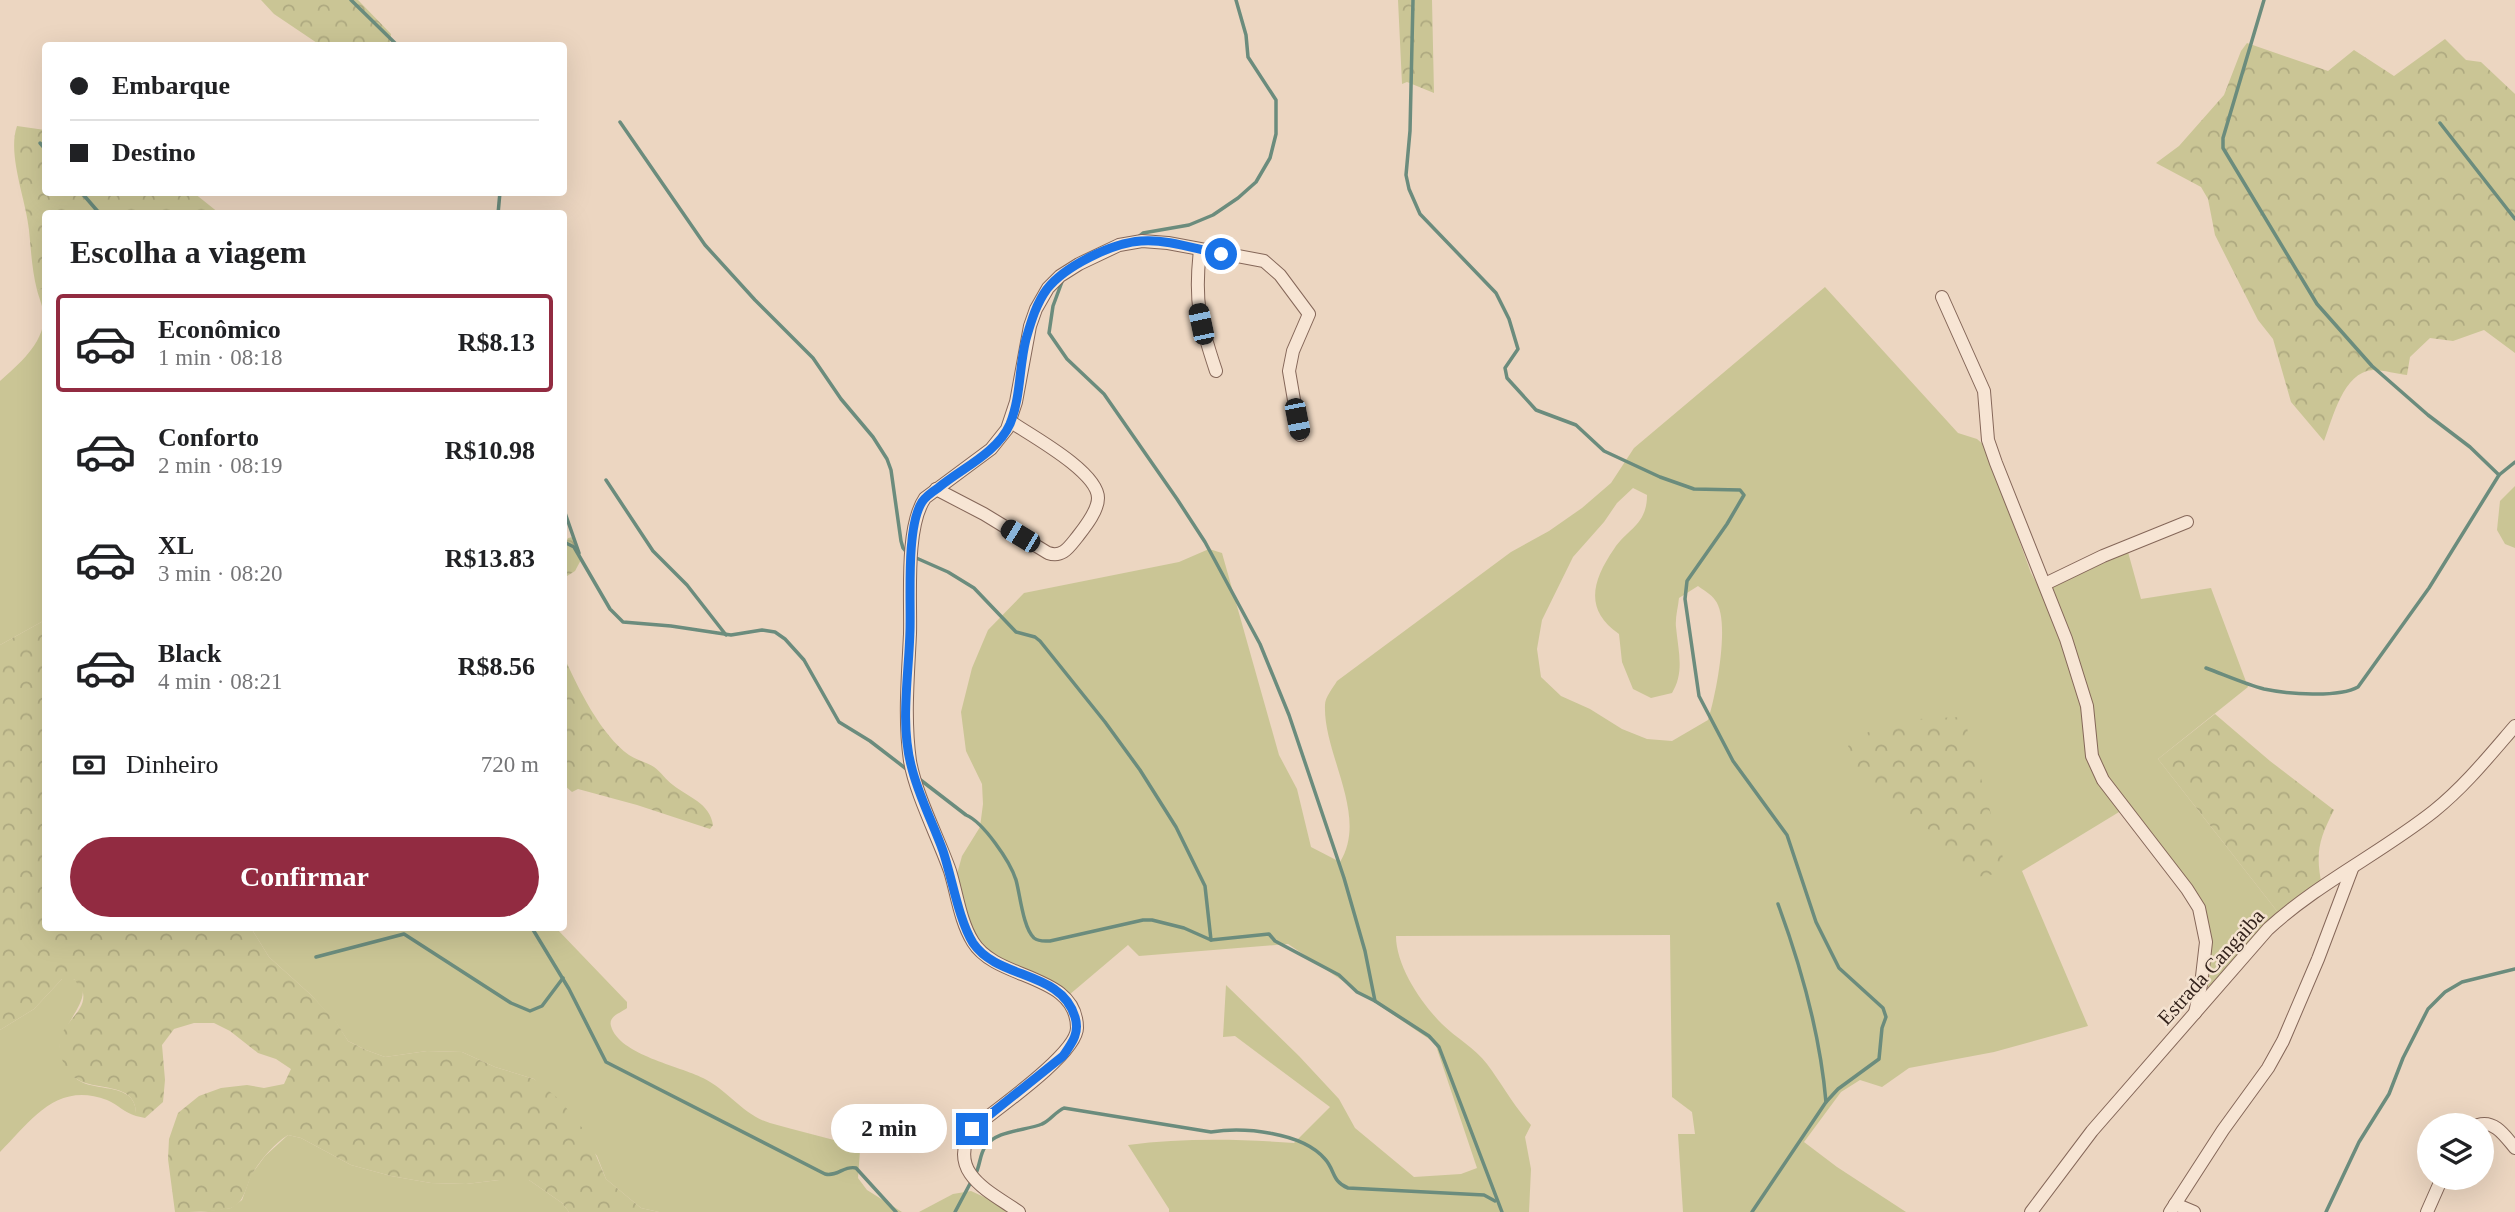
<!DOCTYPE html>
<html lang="pt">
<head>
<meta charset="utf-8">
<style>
  :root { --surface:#fff; --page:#f6f6f6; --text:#202124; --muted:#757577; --line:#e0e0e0; --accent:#922b41 }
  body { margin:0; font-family:"Times New Roman",serif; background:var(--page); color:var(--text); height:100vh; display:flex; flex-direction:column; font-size:26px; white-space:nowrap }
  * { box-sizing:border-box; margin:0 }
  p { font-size:23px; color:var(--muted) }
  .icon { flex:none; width:38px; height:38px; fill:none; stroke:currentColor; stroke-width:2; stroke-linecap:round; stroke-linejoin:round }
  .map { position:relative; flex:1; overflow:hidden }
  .drawer { position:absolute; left:42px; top:210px; width:525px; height:721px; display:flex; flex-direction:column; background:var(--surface); border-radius:7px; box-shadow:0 7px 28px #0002 }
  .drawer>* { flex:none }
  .guide { position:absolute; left:42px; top:42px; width:525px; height:154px; border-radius:7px; box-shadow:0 7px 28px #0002; display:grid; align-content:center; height:154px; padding:0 28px; background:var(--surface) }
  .buttons { position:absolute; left:2417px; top:1113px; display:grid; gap:14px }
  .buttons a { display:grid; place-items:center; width:77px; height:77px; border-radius:50%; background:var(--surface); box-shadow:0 7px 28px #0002; font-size:35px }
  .end { position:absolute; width:32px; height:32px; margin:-16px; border:9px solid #1a73e8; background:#fff; box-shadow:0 0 0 4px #fff }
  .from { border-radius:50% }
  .bubble { position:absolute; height:49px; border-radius:24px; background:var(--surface); box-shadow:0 7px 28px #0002; font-size:23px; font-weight:600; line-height:49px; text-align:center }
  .car { position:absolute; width:21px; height:42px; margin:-21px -10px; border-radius:9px; box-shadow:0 0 5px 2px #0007; background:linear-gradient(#222 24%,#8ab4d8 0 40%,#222 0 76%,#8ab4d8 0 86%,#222 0) }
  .guide b { display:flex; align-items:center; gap:24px; height:66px; font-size:26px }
  .guide b+b { border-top:2px solid var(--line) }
  .guide i { width:18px; height:18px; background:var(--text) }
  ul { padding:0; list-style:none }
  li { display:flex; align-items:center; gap:21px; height:98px; margin:0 14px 10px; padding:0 14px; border:4px solid transparent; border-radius:7px }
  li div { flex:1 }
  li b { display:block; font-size:26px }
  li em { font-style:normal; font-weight:600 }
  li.current { border-color:var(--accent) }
  li>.icon { width:63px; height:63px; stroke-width:1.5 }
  h2 { padding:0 28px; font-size:32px; line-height:84px }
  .pay { display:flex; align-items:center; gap:18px; height:77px; padding:0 28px; font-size:26px }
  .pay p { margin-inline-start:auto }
  .primary-button { display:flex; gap:14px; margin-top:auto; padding:14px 28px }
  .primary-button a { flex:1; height:80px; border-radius:42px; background:var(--accent); color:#fff; font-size:28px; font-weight:600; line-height:80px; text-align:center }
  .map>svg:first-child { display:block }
  .green { fill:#cac595; fill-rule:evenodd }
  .forest { fill:url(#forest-crowns) }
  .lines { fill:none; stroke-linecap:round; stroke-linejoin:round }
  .stream { stroke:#6b8c7d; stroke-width:3.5 }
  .minor-casing { stroke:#856759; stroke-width:14 }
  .minor { stroke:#f7e5d4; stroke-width:12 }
  .route { stroke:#1a73e8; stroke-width:9 }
  .labels { text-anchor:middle; stroke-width:5; stroke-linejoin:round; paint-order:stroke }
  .street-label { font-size:21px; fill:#35241d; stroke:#f4e2d0 }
</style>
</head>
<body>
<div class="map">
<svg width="2515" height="1212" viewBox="0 0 2515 1212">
  <defs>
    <pattern id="forest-crowns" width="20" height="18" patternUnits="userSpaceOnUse" patternTransform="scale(1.75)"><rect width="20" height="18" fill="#cac595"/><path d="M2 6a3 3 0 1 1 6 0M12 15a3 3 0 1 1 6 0" fill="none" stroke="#aea980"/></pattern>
  </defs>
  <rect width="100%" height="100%" fill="#ecd6c1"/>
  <g class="green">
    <path d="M1825 287 1958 433 1977 439 1985 446 2031 573 2041 591 2128 552 2141 599 2211 588 2248 687 2158 759 2280 915 2211 993 2206 981 2196 907 2124 809 2022 871 2088 1026 1994 1052 1909 1068 1882 1087 1860 1080 1841 1092 1804 1142 1837 1167 1906 1212H1683L1678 1134H1695L1692 1112 1672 1097 1670 935 1396 936C1396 966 1421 1003 1442 1024 1456 1038 1475 1048 1487 1064 1502 1084 1513 1105 1531 1125L1525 1137 1531 1169 1529 1212H1169V1209L1128 1145C1182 1138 1239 1139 1294 1143L1330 1107 1235 1036 1223 1037 1226 985 1299 1056 1339 1099 1355 1128 1414 1177 1461 1174 1477 1168 1435 1043 1288 944 1139 956 1128 945 1069 995 1003 963 972 936 957 874 962 856 980 827 983 804 982 784 966 751 961 712 972 668 988 630 1024 593 1179 562 1209 549 1222 553 1279 755 1297 789 1311 847 1340 862C1369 816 1323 754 1325 705 1325 697 1333 688 1337 681L1511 552 1549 531 1582 508 1611 483 1634 448ZM1633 488 1647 495C1647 525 1628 528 1614 549 1592 581 1584 610 1619 634L1622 662 1633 689 1651 698 1672 693C1685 672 1678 650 1676 627 1675 618 1678 608 1679 598L1698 586C1703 590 1711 594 1715 600 1731 619 1716 696 1708 720L1672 741 1647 739 1622 729 1590 709 1561 696 1541 677 1537 649 1542 620 1573 557 1604 522 1617 503Z"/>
    <path d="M45 289V620L0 645V381C18 365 43 344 44 318 44 309 39 298 37 290Z"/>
    <path d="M2515 486V548L2505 544 2497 530 2500 501Z"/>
    <path d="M251 928H556L627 1002V1008C621 1013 608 1016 611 1026 619 1055 680 1066 703 1078 728 1090 743 1115 770 1123 798 1131 826 1137 854 1146L860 1150 858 1178 867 1190 902 1212H659L641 1208 606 1179 597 1156 534 1079 495 1067 462 1052 427 1051 385 1057 366 1050 348 1041 335 1021 310 994 269 957Z"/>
    <path d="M69 977C108 991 51 1030 61 1052 64 1060 71 1076 78 1080 97 1093 138 1081 136 1116 125 1113 117 1104 107 1100 56 1081 31 1121 0 1152V1030L34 1009 62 979Z"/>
    <path d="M288 1135 301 1138 351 1165 391 1176 431 1183 466 1184 499 1180H529L562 1203 569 1212H200L231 1208 242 1200 251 1175 265 1156Z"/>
    <path d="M971 1191 1006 1207 1010 1212H919L953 1194Z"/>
  </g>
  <g class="forest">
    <path d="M261 0H358L391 34 390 45H320L274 14Z"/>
    <path d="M1398 0H1432L1434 93 1407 82 1402 84Z"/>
    <path d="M2445 39 2466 60 2481 62 2515 94V353L2484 330 2453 341 2430 338 2410 357 2407 375C2397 374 2384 370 2373 370 2343 372 2333 418 2324 441L2291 402 2273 339 2258 320 2215 235 2208 199 2201 187 2156 163 2179 146 2224 95 2241 51 2247 43 2328 71 2354 50 2394 76Z"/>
    <path d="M17 126 45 130 46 192 194 193 219 213 46 214 45 289 37 290C32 270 31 251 29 230 26 199 7 155 17 126Z"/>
    <path d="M573 537 582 558 575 571 564 578V546L568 538Z"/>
    <path d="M45 620 46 928H251L269 957 310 994 335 1020 348 1041 366 1050 385 1057 427 1051 462 1052 495 1067 534 1079 560 1100 587 1134 606 1179 641 1208 659 1212H569L562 1203 529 1180H499L466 1184 431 1183 391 1176 351 1165 301 1138 288 1135C274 1144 263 1157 254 1171 246 1183 246 1202 231 1208 215 1212 192 1212 175 1212L168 1159 169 1139 178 1113 199 1096 221 1088 247 1085 264 1088 284 1084 291 1069 276 1059 258 1053 230 1031 214 1023H194L174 1029 162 1045 165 1080 163 1102 145 1118 136 1116C138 1076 86 1096 69 1072 39 1028 88 1019 83 993 81 988 77 983 74 979H62L34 1009 0 1030V645Z"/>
    <path d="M564 657C578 688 601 735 629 755 636 760 646 762 654 767 661 772 666 780 673 785 688 797 710 803 713 825L710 829 637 805 578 789 572 792 564 785Z"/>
    <path d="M2215 714 2270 761 2334 810C2319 839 2315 853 2322 886L2280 915 2158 759Z"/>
    <path d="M1964 717 2007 872 1977 877 1956 862 1930 830 1899 816 1877 796 1857 769 1848 746C1879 718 1923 718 1964 717Z"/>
  </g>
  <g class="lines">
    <g class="stream">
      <path d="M351 0 398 46"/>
      <path d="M1413 0 1410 131 1406 175 1409 189 1420 214 1496 293 1509 319 1518 349 1505 368 1507 378 1536 410 1576 425 1604 451 1660 477 1694 489 1740 490 1744 495 1727 524 1687 581 1685 599 1699 696 1733 761 1787 835 1816 922 1839 968 1883 1008 1886 1017 1882 1028 1879 1059 1838 1089 1826 1102 1752 1212"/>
      <path d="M2264 0 2223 138V148L2317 304 2372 366 2428 415 2470 447 2499 475"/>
      <path d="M620 122 705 245 755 300 813 358 841 399 873 437 887 459 891 470 901 541 903 548 908 554"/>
      <path d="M2440 123 2515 219"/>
      <path d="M40 143 46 150"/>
      <path d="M81 192 100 214"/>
      <path d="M498 214 500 192"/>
      <path d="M1138 237 1143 233 1189 225 1213 215 1238 198 1256 182 1270 158 1276 134V100L1248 57 1246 35 1236 0"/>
      <path d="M1063 279 1053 306 1049 333 1067 359 1104 394 1177 499 1205 542 1260 644 1289 715 1344 878 1365 951 1375 1001"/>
      <path d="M606 480 653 551 687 585 726 635"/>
      <path d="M564 510 579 553"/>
      <path d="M564 542 574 547 610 609 623 622 671 626 731 635 762 630 775 632 785 639 804 660 839 722 870 741 909 771"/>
      <path d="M914 557 948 572 974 588 1016 632 1035 637 1040 641 1105 722 1140 770 1176 827 1205 886 1211 940"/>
      <path d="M2206 668C2225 675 2245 684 2264 689 2288 694 2338 698 2358 687L2429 588 2499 475 2515 462"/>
      <path d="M918 778 966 815C983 822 1010 861 1016 880 1020 894 1023 928 1034 938 1039 942 1044 941 1050 941L1143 920H1152L1184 928 1211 940 1269 934 1275 941 1339 975 1357 992 1375 1001 1429 1036 1439 1047 1502 1212"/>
      <path d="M1778 904C1802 969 1820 1033 1826 1102"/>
      <path d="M532 928 569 989 606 1062 825 1174C838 1177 844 1165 856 1168L896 1212"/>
      <path d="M316 957 404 934 511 1003 530 1011 542 1006 563 978"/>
      <path d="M976 1173C980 1165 980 1154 985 1147 996 1130 1025 1131 1042 1124 1050 1121 1055 1112 1064 1108L1211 1132C1244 1127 1302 1132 1325 1159 1335 1170 1332 1182 1348 1188L1484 1195 1495 1201"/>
      <path d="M955 1212 972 1180"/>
      <path d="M2326 1212 2359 1142 2389 1094 2403 1058 2428 1009 2445 992 2462 982 2515 969"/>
    </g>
    <defs>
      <g id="minor">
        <path d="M1200 250C1194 302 1200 323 1216 371"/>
        <path d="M1942 297 1984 391 1988 440 1996 463 2066 639 2087 706 2092 756 2103 780 2187 889 2199 908 2206 942 2201 985 2195 1013"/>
        <path d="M936 489 984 514 1048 553C1063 558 1069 547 1078 536 1085 527 1098 511 1098 498 1098 472 1032 436 1011 422"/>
        <path d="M2045 584 2103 556 2187 522"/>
        <path d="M2478 1125C2495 1120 2505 1136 2515 1148"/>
        <path d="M2175 1204 2194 1212"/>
        <path d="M1019 1212C989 1191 946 1173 972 1129 994 1111 1077 1054 1077 1028 1077 973 997 981 973 942 960 921 957 894 950 871 938 837 916 795 910 761 904 719 908 676 910 634 911 599 905 527 925 498L991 449 1007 429 1016 402 1030 326 1036 309 1048 288 1060 276 1079 264 1119 245 1142 241 1168 243 1264 261 1280 275 1309 314 1293 351 1289 371 1300 435"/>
        <path d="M2031 1212 2092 1131 2268 929C2318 883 2381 853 2434 811 2465 786 2489 756 2515 726"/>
        <path d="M2170 1212 2223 1130 2268 1068 2283 1041 2318 959 2352 869"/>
        <path d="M2427 1212 2442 1178"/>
      </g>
    </defs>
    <use href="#minor" class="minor-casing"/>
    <use href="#minor" class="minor"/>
  </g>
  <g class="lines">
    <path class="route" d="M972 1129 1063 1056C1072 1043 1080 1033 1075 1017 1061 970 998 980 973 943 959 921 952 878 943 851 933 823 918 795 911 765 900 722 909 674 910 630 911 599 906 527 922 502 926 496 932 492 938 488 962 468 997 453 1010 424 1021 397 1019 366 1026 339 1031 322 1036 304 1047 289 1065 266 1112 243 1141 241 1168 239 1195 249 1221 254"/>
  </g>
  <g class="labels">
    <g class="street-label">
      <text transform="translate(2211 967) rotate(-48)" y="7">Estrada Cangaiba</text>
    </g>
  </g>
</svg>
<div class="buttons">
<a><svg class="icon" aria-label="layers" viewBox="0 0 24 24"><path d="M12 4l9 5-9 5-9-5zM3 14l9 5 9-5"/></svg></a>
</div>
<i class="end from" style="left:1221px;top:254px"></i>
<i class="end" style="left:972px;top:1129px"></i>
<div class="bubble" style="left:831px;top:1104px;width:116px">2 min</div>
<i class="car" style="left:1201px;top:324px;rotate:348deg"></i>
<i class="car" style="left:1297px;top:419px;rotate:169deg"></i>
<i class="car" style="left:1020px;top:536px;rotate:301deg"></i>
<div class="guide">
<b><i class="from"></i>Embarque</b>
<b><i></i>Destino</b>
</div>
<section class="drawer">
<h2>Escolha a viagem</h2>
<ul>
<li class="current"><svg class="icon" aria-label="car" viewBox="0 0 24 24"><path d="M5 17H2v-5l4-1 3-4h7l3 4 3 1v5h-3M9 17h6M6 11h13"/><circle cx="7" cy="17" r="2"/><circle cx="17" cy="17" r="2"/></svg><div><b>Econômico</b><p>1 min · 08:18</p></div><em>R$8.13</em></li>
<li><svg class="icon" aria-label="car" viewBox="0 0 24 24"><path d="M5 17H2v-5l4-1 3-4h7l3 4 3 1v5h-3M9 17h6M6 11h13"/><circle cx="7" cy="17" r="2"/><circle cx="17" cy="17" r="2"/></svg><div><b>Conforto</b><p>2 min · 08:19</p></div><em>R$10.98</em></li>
<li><svg class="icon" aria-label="car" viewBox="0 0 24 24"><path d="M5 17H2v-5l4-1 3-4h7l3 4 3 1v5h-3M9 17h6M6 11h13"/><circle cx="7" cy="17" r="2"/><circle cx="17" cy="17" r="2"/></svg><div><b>XL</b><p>3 min · 08:20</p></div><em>R$13.83</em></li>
<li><svg class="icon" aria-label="car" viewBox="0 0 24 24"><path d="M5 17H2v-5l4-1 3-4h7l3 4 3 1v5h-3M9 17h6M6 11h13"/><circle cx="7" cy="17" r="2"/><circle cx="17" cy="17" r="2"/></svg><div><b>Black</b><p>4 min · 08:21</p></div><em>R$8.56</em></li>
</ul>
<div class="pay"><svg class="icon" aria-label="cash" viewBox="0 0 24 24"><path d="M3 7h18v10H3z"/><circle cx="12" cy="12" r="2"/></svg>Dinheiro<p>720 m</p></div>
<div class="primary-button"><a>Confirmar</a></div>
</section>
</div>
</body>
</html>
